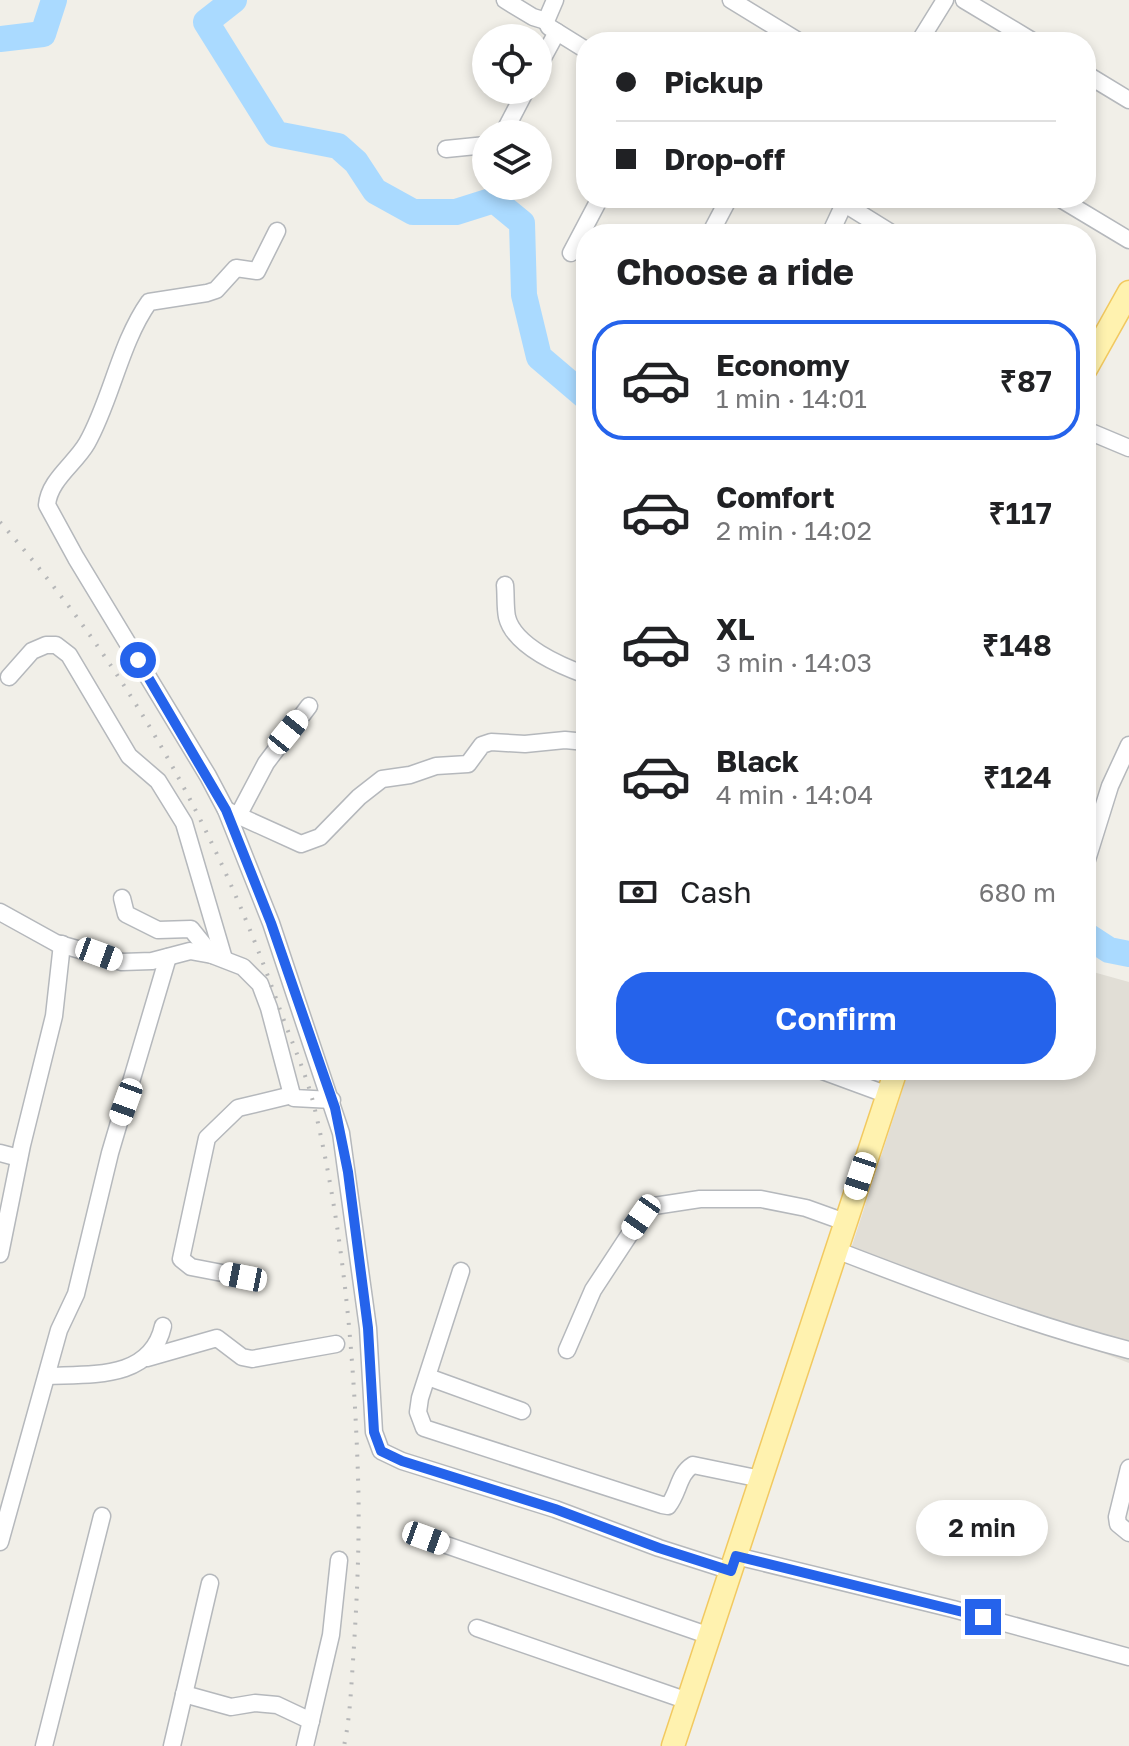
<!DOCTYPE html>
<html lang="en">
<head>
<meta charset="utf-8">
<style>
  :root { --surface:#fff; --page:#f6f6f6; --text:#202124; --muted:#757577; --line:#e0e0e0; --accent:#2563eb }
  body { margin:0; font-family:"Golos Text",sans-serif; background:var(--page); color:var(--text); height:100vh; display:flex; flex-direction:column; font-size:30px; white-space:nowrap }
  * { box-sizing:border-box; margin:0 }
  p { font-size:26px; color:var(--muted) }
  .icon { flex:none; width:44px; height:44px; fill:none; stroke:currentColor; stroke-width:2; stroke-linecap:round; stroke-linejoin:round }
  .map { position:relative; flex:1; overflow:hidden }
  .side { position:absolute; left:576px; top:224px; width:520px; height:856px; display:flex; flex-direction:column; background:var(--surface); border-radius:32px; box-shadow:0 4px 12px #0003 }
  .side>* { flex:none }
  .banner { position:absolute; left:576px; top:32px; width:520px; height:176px; border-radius:32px; box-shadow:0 4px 12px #0003; display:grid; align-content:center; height:176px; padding:0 40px; background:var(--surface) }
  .buttons { position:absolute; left:472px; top:24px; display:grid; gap:16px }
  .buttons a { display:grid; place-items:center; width:80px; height:80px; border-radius:50%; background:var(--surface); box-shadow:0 4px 12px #0003; font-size:40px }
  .end { position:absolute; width:36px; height:36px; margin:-18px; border:10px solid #2563eb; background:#fff; box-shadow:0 0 0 4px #fff }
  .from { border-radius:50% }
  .bubble { position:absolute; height:56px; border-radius:28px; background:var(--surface); box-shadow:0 4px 12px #0003; font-size:26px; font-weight:600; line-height:56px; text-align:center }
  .car { position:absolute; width:24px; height:48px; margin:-24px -12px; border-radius:10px; box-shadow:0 0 6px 2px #0007; background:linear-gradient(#fff 24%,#345 0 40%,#fff 0 76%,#345 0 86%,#fff 0) }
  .banner b { display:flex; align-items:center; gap:28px; height:76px; font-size:30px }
  .banner b+b { border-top:2px solid var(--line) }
  .banner i { width:20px; height:20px; background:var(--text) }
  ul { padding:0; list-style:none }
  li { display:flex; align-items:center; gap:24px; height:120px; margin:0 16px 12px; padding:0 24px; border:4px solid transparent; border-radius:32px }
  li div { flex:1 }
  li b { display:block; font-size:30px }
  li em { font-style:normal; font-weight:600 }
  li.selected { border-color:var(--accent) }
  li>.icon { width:72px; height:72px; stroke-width:1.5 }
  h2 { padding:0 40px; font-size:36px; line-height:96px }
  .pay { display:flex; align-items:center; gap:20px; height:88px; padding:0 40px; font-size:30px }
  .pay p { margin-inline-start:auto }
  .cta { display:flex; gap:16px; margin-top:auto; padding:16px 40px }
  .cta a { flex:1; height:92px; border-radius:32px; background:var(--accent); color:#fff; font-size:32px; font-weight:600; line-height:92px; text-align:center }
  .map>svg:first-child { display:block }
  .education { fill:#e1ded6 }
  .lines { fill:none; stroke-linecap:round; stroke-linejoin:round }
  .river { stroke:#aadaff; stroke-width:26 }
  .minor-casing { stroke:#b5b8bc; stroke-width:19 }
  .major-casing { stroke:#f2c960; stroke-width:25 }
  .minor { stroke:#fff; stroke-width:16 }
  .major { stroke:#fff2af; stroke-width:22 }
  .rail { stroke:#b6b7b8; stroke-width:4; stroke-dasharray:2 10; stroke-linecap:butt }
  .route { stroke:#2563eb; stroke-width:10 }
</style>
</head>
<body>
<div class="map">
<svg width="1129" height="1746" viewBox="0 0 1129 1746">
  <rect width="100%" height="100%" fill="#f1efe8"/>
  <path class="education" d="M1086 970 1129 982V1363L849 1255 909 1070H1086Z"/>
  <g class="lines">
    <g class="river">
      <path d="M234 0 206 22 276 134 338 146 356 162 375 191 413 212H456L494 200 522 223 524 295 539 357 586 397"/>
      <path d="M0 39 43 34 54 0"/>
      <path d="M1086 935 1109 950 1129 954"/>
    </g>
    <defs>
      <g id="minor">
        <path d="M505 0 533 17 546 21"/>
        <path d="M555 0 546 21 549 27 586 50"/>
        <path d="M731 0 800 42"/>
        <path d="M964 0 1034 42"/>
        <path d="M919 42 945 0"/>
        <path d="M538 67 557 32"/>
        <path d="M1086 74 1129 100"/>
        <path d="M503 134 526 90"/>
        <path d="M446 149 486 145"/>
        <path d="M835 198 893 234"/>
        <path d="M1059 198 1129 240"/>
        <path d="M277 231 257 271 236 268 216 290 207 293 149 302C120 343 111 401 87 443 75 464 49 480 47 505L76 558 208 776 226 810 271 923 341 1133 368 1328 374 1432 381 1451 402 1461 555 1509 659 1548 731 1571"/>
        <path d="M710 234 729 198"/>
        <path d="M830 234 844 204"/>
        <path d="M571 253 600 198"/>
        <path d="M1086 430 1129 448"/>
        <path d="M505 585C506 595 505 607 507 617 514 646 561 666 586 675"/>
        <path d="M9 677 32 651 46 645H56L69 655 129 756 158 781 184 823 224 959"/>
        <path d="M226 810 301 844 320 837 359 797 382 779 410 775 436 766 468 764 482 745 491 742 525 744 565 740 586 742"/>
        <path d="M238 816 266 763 309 706"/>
        <path d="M1086 863 1110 786 1129 745"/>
        <path d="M122 898 126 914 158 930 191 929 212 955"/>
        <path d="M0 912 56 943 122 962 152 961 190 951 212 955 243 967 260 984 269 1008 292 1095 294 1098 332 1100"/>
        <path d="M820 1070 888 1095"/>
        <path d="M0 1153 19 1158"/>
        <path d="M836 1250C932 1287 1029 1324 1129 1350"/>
        <path d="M0 1254 22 1145 54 1016 62 944"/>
        <path d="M461 1271 420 1398 418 1412 424 1428 662 1505 668 1506C679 1493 678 1474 693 1465L761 1479"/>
        <path d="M243 1277 191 1267 181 1259 207 1138 238 1108 292 1095"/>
        <path d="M567 1350 593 1290 641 1217 654 1206 700 1199H761L806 1208 845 1222"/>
        <path d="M147 1358 217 1338 242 1357 252 1359 336 1344"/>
        <path d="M47 1376C91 1374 151 1380 163 1326"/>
        <path d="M428 1377 522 1411"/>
        <path d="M1129 1468 1117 1517 1118 1524 1129 1533"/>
        <path d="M426 1538 710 1636"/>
        <path d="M0 1542 59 1330 76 1294 110 1153 168 957"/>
        <path d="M736 1556 953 1609 1129 1657"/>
        <path d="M477 1628 688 1701"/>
        <path d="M184 1694 231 1707 255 1703 277 1705 311 1721"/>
        <path d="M44 1746 102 1516"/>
        <path d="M172 1746 210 1583"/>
        <path d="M305 1746 331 1635 339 1560"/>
      </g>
      <g id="major">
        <path d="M1086 369 1129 292"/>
        <path d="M673 1746 896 1070"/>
      </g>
    </defs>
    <use href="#minor" class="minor-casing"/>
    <use href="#major" class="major-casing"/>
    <use href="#minor" class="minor"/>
    <use href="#major" class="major"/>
    <path class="rail" d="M0 522C127 666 214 823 278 1004 290 1039 307 1074 315 1110 343 1230 354 1353 358 1476 360 1538 357 1600 353 1661 351 1689 350 1718 344 1746"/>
  </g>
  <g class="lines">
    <path class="route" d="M138 660 226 810 271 923 335 1108 348 1172 368 1328 374 1432 381 1451 402 1461 555 1509 659 1548 731 1571 736 1556 983 1617"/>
  </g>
</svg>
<div class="buttons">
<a><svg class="icon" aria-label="locate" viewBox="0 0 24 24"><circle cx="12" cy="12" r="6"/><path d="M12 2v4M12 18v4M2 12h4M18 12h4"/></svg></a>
<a><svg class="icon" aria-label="layers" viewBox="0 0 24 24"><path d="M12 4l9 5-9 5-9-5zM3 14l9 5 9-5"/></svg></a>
</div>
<i class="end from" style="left:138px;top:660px"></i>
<i class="end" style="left:983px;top:1617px"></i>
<div class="bubble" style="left:916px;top:1500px;width:132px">2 min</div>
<i class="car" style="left:288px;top:732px;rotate:39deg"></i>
<i class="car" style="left:99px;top:954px;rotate:110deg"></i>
<i class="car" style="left:126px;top:1102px;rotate:200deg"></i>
<i class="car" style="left:860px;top:1176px;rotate:198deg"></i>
<i class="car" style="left:641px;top:1217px;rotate:215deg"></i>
<i class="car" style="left:243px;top:1277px;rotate:281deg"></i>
<i class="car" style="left:426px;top:1538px;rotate:110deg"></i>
<div class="banner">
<b><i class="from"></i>Pickup</b>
<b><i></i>Drop-off</b>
</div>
<section class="side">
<h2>Choose a ride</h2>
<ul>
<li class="selected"><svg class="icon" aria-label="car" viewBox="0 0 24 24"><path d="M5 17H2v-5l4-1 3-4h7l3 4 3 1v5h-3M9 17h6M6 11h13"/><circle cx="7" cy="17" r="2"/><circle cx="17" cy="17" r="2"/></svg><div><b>Economy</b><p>1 min · 14:01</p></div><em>₹87</em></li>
<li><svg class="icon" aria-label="car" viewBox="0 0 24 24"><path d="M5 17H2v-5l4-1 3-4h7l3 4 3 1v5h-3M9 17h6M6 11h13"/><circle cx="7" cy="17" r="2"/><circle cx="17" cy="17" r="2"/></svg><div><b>Comfort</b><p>2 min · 14:02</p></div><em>₹117</em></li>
<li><svg class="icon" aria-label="car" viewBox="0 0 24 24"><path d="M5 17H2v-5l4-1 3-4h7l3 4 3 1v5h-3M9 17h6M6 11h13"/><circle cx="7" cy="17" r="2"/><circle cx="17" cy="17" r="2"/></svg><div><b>XL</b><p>3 min · 14:03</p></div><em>₹148</em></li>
<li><svg class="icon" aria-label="car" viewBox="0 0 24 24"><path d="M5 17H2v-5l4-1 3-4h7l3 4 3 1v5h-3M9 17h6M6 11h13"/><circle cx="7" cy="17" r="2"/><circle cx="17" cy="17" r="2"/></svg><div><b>Black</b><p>4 min · 14:04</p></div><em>₹124</em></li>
</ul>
<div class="pay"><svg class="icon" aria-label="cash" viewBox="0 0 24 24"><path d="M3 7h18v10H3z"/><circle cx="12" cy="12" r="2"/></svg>Cash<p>680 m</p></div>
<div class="cta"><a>Confirm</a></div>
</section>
</div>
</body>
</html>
